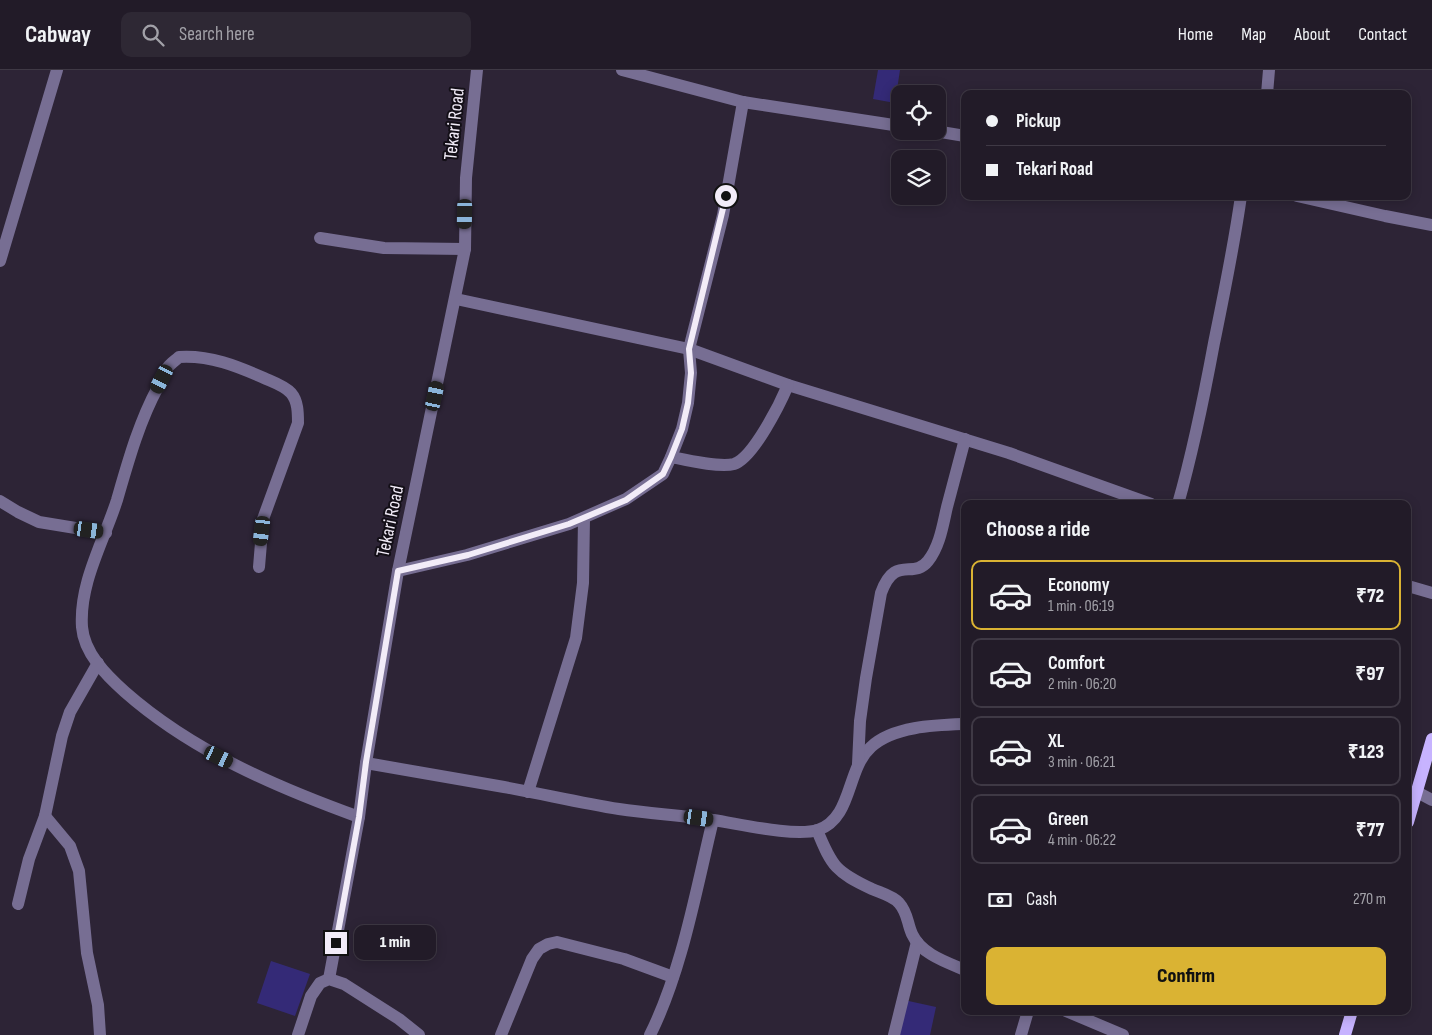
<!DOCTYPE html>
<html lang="en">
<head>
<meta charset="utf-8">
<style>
  :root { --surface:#221b28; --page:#2e2834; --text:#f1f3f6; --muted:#a2a1a8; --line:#3f3945; --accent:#dab333 }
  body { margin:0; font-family:"Sofia Sans Condensed",sans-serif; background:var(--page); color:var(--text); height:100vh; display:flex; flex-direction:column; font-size:19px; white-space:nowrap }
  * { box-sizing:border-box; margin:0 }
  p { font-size:16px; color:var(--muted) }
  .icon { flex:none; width:28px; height:28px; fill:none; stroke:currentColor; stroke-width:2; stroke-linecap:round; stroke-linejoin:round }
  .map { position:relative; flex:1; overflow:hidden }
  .panel { position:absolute; left:961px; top:430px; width:450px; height:515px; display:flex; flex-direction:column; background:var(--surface); border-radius:10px; box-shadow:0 2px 12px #0003,0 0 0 1px var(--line) }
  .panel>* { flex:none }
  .hud { position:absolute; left:961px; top:20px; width:450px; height:110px; border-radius:10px; box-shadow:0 2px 12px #0003,0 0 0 1px var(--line); display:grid; align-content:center; height:110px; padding:0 25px; background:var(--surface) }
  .controls { position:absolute; left:891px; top:15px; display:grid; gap:10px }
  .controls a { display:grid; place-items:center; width:55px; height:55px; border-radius:10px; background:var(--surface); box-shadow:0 2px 12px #0003,0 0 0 1px var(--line); font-size:25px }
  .end { position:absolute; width:22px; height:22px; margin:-11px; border:6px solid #f2ecf8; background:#111; box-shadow:0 0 0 2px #111 }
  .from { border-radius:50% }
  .bubble { position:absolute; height:35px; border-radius:10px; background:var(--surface); box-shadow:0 2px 12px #0003,0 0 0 1px var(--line); font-size:16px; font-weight:800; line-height:35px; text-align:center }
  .car { position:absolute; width:15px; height:30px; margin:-15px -8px; border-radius:6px; box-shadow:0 0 4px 1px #0007; background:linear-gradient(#222 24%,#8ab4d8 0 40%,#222 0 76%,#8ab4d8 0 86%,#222 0) }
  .hud b { display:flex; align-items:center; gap:18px; height:48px; font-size:19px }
  .hud b+b { border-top:1px solid var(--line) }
  .hud i { width:12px; height:12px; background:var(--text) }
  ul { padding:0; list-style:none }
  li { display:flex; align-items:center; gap:15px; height:70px; margin:0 10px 8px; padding:0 15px; border:2px solid var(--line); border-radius:10px }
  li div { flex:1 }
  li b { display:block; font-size:19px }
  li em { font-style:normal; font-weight:800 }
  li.current { border-color:var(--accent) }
  li>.icon { width:45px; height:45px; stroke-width:1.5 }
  h2 { padding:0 25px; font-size:22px; line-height:60px }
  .pay { display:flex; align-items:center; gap:12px; height:55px; padding:0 25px; font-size:19px }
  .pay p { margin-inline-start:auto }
  .primary-button { display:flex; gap:10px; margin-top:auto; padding:10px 25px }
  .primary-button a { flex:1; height:58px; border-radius:10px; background:var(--accent); color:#111; font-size:20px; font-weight:800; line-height:58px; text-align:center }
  header { display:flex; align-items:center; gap:30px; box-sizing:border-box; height:70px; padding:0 25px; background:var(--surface); border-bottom:1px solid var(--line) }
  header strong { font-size:24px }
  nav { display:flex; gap:28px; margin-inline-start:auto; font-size:18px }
  .search { width:350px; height:45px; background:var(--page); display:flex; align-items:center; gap:12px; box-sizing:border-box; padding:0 18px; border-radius:10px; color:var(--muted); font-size:19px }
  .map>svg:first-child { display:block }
  .building { fill:#342a77 }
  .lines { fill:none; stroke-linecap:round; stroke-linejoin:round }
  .minor { stroke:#776e93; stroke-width:12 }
  .major { stroke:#c7b3ff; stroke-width:12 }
  .route { stroke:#f2ecf8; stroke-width:6 }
  .labels { text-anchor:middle; stroke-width:4; stroke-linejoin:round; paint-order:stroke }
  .street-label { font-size:19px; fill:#f2ecf8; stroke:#130f17 }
</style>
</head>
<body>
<header>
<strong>Cabway</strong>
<div class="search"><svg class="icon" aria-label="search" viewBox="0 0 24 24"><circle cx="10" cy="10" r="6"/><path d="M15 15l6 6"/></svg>Search here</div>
<nav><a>Home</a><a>Map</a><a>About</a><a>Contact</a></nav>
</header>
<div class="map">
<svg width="1432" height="965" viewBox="0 0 1432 965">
  <rect width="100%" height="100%" fill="#2d2436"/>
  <g class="building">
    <path d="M878 0H900L895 33 873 29Z"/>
    <path d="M271 891 310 904 295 946 257 933Z"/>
    <path d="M904 930 936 937 930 965H897Z"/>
  </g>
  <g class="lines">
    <g class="minor">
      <path d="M622 0 743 32 900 56"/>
      <path d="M1267 24 1269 0"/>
      <path d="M935 61 965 66"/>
      <path d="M1297 126 1385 146 1432 155"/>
      <path d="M320 168 384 178 465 179"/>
      <path d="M0 191 57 0"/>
      <path d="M456 229 689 279 788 315 1009 383 1151 434"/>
      <path d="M671 387C686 390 720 398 734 394 753 388 780 334 788 315"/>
      <path d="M0 431 18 442 39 452 106 463"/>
      <path d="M1178 434C1193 381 1204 327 1214 273 1224 224 1234 176 1241 126"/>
      <path d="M259 497 263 449 298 353C298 343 298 331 291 323 285 316 273 312 264 308 237 296 210 285 179 287 176 290 171 293 168 297 164 303 161 311 158 317 139 352 128 392 117 430 104 471 79 513 82 557 84 583 106 605 125 622 192 681 276 717 359 747"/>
      <path d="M398 501 467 485 569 454 626 429 663 404 671 387 682 359 688 333 691 303 689 279 723 145 743 32"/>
      <path d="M1408 516 1432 523"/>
      <path d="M366 693C412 701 458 709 504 717 543 724 581 733 619 739 651 744 682 745 713 750 740 754 794 767 818 760 853 748 846 699 871 677 893 656 937 655 965 654"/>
      <path d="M858 694 860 651 866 608 881 523C895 484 913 510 928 491 940 476 943 454 947 437 953 414 959 392 965 369"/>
      <path d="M528 722 576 568 583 513 584 448"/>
      <path d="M1417 722 1432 730"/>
      <path d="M45 746 70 776 79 801 87 883 98 935 100 965"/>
      <path d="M817 760C832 797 836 802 872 819 881 823 893 826 899 833 908 843 907 853 912 864 921 884 946 892 965 900"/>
      <path d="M18 834 29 789 45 746 62 666 70 642 98 593"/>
      <path d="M329 909 359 747 366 693 398 501 465 179 466 108 477 0"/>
      <path d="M1066 941 1123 965"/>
      <path d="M298 965 311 926 320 913 329 909 344 914 399 949 419 965"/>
      <path d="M501 965 532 889 539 879 548 874 557 872 624 889 673 907"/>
      <path d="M650 965C682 901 696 820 713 750"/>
      <path d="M894 965 917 872"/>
      <path d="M1021 965 1028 941"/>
    </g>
    <g class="major">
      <path d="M1408 752 1432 669"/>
      <path d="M1345 965 1352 941"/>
    </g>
  </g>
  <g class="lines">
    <path class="route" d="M336 873 359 747 366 692 398 501 468 485 569 454 626 430 663 404 671 387 682 359 688 333 691 303 689 279 726 126"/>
  </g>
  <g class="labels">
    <g class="street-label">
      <text transform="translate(453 54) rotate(-84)" y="7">Tekari Road</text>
      <text transform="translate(389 451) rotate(-78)" y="7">Tekari Road</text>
    </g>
  </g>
</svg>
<div class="controls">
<a><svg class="icon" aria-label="locate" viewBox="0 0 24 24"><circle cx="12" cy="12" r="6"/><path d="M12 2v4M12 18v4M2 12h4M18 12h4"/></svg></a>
<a><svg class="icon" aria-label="layers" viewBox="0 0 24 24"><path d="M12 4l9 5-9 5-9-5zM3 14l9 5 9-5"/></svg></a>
</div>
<i class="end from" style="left:726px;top:126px"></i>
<i class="end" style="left:336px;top:873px"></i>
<div class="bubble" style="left:354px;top:855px;width:82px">1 min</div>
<i class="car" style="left:465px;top:144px;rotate:181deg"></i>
<i class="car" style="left:162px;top:309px;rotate:207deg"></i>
<i class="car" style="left:435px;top:326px;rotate:12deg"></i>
<i class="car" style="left:89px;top:460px;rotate:98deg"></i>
<i class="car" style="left:262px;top:461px;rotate:187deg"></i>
<i class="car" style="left:219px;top:687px;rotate:116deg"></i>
<i class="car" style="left:699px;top:748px;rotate:98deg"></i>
<div class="hud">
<b><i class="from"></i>Pickup</b>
<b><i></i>Tekari Road</b>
</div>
<section class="panel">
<h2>Choose a ride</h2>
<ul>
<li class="current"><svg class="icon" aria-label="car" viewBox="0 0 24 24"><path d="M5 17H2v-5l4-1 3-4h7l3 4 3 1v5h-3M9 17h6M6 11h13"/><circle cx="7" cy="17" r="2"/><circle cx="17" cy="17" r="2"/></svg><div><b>Economy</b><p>1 min · 06:19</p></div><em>₹72</em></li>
<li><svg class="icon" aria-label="car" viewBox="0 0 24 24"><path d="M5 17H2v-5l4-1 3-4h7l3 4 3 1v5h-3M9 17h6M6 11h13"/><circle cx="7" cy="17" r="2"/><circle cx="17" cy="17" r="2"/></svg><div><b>Comfort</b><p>2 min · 06:20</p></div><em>₹97</em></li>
<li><svg class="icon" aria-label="car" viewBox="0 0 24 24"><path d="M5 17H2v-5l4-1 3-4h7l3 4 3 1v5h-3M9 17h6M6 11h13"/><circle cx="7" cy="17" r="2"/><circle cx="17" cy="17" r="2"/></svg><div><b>XL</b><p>3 min · 06:21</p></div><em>₹123</em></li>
<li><svg class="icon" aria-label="car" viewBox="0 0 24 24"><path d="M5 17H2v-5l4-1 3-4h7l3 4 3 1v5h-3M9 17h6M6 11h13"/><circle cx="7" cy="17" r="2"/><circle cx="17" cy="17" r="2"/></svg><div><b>Green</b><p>4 min · 06:22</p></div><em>₹77</em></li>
</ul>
<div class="pay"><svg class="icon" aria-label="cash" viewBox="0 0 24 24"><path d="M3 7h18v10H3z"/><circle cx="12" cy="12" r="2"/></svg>Cash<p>270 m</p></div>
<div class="primary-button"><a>Confirm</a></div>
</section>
</div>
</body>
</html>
